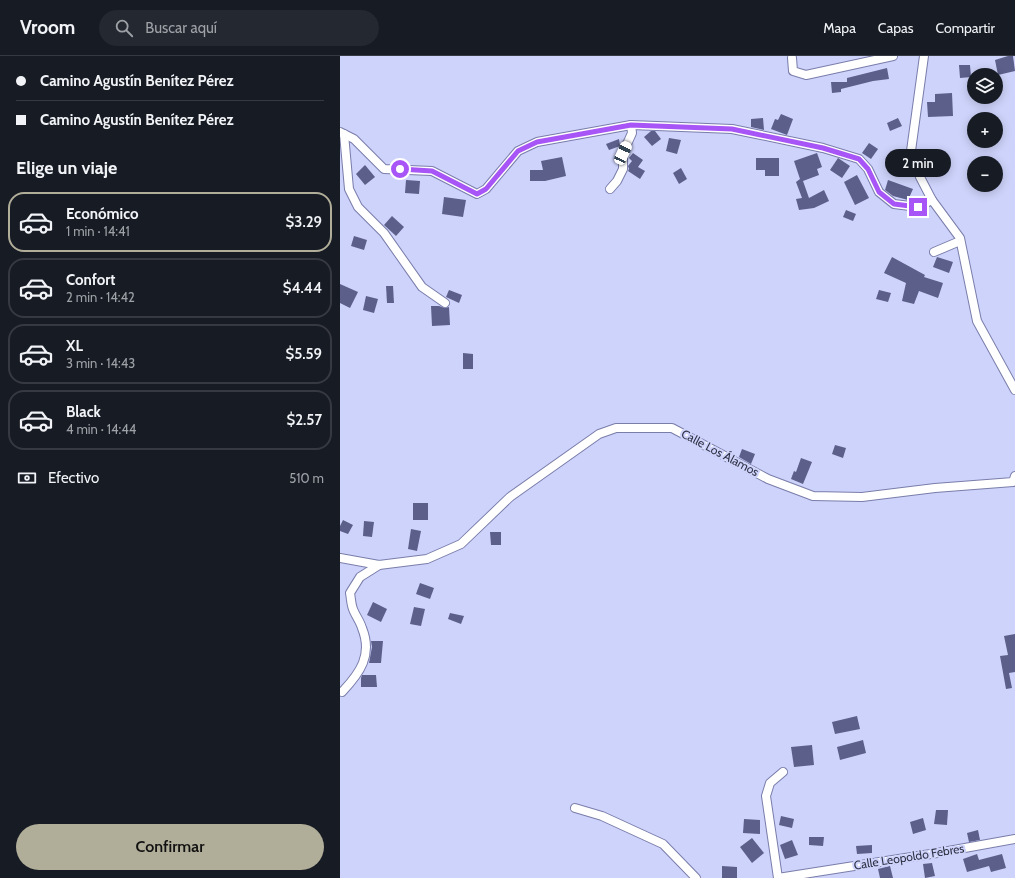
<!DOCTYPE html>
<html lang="es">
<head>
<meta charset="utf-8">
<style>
  :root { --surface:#171b24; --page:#242831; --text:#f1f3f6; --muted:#9ea1a6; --line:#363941; --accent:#b0ad98 }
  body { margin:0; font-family:Cabin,sans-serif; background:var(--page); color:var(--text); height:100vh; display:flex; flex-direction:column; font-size:15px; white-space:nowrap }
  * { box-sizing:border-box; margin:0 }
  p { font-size:13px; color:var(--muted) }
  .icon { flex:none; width:22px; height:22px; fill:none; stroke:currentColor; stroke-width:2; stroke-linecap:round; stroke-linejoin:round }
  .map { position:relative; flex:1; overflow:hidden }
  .drawer { display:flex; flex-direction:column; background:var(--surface); width:340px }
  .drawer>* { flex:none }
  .guide { display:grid; align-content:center; height:88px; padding:0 16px; background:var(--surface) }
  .fabs { position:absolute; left:627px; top:12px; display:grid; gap:8px }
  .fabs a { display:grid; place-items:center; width:36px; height:36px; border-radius:50%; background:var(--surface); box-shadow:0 2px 10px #0003; font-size:20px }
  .end { position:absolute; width:18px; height:18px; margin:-9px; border:5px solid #a855f7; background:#fff; box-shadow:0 0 0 2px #fff }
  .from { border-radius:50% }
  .bubble { position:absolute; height:28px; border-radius:14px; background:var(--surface); box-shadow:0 2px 10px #0003; font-size:13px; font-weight:600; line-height:28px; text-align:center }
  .car { position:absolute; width:12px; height:24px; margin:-12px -6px; border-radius:5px; box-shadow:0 0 3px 1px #0007; background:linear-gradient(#fff 24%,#345 0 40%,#fff 0 76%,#345 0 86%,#fff 0) }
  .guide b { display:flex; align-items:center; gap:14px; height:38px; font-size:15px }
  .guide b+b { border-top:1px solid var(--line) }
  .guide i { width:10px; height:10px; background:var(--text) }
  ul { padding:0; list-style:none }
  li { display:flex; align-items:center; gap:12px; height:60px; margin:0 8px 6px; padding:0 8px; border:2px solid var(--line); border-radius:16px }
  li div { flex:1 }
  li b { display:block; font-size:15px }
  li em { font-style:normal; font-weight:600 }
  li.on { border-color:var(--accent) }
  li>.icon { width:36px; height:36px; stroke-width:1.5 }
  h2 { padding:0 16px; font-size:18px; line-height:48px }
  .pay { display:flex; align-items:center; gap:10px; height:44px; padding:0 16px; font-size:15px }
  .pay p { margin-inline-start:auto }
  .action { display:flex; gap:8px; margin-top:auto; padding:8px 16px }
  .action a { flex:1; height:46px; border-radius:24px; background:var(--accent); color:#111; font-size:16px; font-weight:600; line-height:46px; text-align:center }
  header { display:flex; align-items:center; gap:24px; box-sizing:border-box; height:56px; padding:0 20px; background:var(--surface); border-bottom:1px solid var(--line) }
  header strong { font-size:19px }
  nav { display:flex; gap:22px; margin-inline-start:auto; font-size:14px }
  .search { width:280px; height:36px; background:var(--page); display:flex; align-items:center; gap:10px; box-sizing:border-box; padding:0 14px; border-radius:22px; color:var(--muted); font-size:15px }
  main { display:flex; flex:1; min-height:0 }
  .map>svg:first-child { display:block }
  .building { fill:#5b5f8a }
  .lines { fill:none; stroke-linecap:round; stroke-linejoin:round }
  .minor-casing { stroke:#797daa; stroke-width:10 }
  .minor { stroke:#fff; stroke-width:8 }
  .route { stroke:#a855f7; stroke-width:5 }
  .labels { text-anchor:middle; stroke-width:4; stroke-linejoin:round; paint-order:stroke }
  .street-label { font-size:12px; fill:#2f3144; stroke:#ced3fb }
</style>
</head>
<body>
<header>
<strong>Vroom</strong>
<div class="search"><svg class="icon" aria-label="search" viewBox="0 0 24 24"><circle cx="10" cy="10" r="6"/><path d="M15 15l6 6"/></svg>Buscar aquí</div>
<nav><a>Mapa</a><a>Capas</a><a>Compartir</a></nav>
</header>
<main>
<section class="drawer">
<div class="guide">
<b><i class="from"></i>Camino Agustín Benítez Pérez</b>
<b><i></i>Camino Agustín Benítez Pérez</b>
</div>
<h2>Elige un viaje</h2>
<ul>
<li class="on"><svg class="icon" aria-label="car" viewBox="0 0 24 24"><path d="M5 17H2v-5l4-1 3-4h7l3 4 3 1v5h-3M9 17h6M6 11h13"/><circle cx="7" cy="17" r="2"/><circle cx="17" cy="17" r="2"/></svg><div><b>Económico</b><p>1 min · 14:41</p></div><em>$3.29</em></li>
<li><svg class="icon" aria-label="car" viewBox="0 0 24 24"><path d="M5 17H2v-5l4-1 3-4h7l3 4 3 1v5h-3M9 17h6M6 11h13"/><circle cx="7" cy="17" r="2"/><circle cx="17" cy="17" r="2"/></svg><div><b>Confort</b><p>2 min · 14:42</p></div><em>$4.44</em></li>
<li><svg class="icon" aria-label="car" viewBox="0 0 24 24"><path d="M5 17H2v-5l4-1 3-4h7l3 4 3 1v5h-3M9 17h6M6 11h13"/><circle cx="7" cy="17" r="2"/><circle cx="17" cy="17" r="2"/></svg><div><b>XL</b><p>3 min · 14:43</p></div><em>$5.59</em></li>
<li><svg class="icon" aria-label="car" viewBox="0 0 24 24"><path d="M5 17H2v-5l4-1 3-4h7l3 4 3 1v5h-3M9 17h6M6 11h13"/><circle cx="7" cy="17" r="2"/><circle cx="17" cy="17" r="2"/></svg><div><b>Black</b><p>4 min · 14:44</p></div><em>$2.57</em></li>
</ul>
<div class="pay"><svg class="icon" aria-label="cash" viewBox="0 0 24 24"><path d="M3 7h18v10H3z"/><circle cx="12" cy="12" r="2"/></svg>Efectivo<p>510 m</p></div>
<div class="action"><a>Confirmar</a></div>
</section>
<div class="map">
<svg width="675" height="822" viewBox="0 0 675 822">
  <rect width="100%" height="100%" fill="#ced3fb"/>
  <g class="building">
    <path d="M668 0H673L675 15 658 19 655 4Z"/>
    <path d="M619 9H630L631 21 620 22Z"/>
    <path d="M547 12 549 23 533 25 501 33V36L492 37 491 26H507V22Z"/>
    <path d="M612 37 613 60 588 61 587 46H595V38Z"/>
    <path d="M441 58 453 63 447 79 431 73 435 63 438 64Z"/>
    <path d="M423 62 424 74 411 71V63Z"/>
    <path d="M558 62 562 70 550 75 547 67Z"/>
    <path d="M311 75H315L321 83 312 90 304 81Z"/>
    <path d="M329 82 341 84 337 98 326 95Z"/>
    <path d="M279 83 280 90 269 94 266 88Z"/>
    <path d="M529 87 538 93 531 103 522 97Z"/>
    <path d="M293 97 303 104 298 111 305 115 300 123 288 115 289 113 288 110 292 105 289 102Z"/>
    <path d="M477 97 482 111 477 113 479 119 463 125 469 142 484 134 489 145 474 152 459 154 456 143 462 142 456 126 460 123 454 105Z"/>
    <path d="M222 101 226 120 205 125H190V114H203L201 105Z"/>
    <path d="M566 101 567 109 570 108 571 116 560 117 559 110H550L549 102Z"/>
    <path d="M416 102H439V120H425V114H416Z"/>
    <path d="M498 102 510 110 502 122 490 114Z"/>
    <path d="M25 109 35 121 25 129 16 118Z"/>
    <path d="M341 112 347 123 339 128 333 117Z"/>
    <path d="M517 119 529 142 515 149 504 126Z"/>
    <path d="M66 124 80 125 79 138 65 137Z"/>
    <path d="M548 124 573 133 568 144 553 140 545 134Z"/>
    <path d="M104 141 126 144 123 161 102 158Z"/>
    <path d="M506 154 516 158 513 165 503 161Z"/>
    <path d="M52 160 64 171 56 180 44 169Z"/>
    <path d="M14 180 27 184 24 194 11 190Z"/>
    <path d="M552 201 585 219 584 221 603 227 598 242 579 235 574 248 562 245 566 227 544 217Z"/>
    <path d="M597 201 613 206 609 217 593 211Z"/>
    <path d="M0 228 18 236 10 252 0 247Z"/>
    <path d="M46 230H53L54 247H47Z"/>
    <path d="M109 234 122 239 119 247 106 241Z"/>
    <path d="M539 234 551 237 548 246 536 243Z"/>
    <path d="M26 240 38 243 34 257 23 254Z"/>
    <path d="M91 250H99L105 252 109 251 110 269 92 270Z"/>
    <path d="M123 297 133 298V313H123Z"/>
    <path d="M495 389 506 392 503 402 492 398Z"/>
    <path d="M402 393 415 398 411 408 399 401Z"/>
    <path d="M461 402 472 406 463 428 451 423 454 415 456 416Z"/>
    <rect x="73" y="447" width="15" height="17"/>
    <path d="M3 464 13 469 8 478 0 475V470Z"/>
    <path d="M24 465 34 466 32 481 23 480Z"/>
    <path d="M71 473 81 475 77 495 68 493Z"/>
    <path d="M150 476H161V489H151Z"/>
    <path d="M80 527 94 532 90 543 76 538Z"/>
    <path d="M33 546 47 553 41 566 27 559Z"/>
    <path d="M74 551 85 553 81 570 70 568Z"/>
    <path d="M110 557 124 560 121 568 108 563Z"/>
    <path d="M675 578V616L669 617 672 632 666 633 660 600 668 599 664 580Z"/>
    <path d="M31 585H43L41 607H29L32 591Z"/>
    <path d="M22 619H36L37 631H21V622Z"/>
    <path d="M517 660 520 673 495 678 492 666Z"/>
    <path d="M523 684 526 697 500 704 497 691Z"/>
    <path d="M472 689 474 709 454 711 451 691Z"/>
    <path d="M596 754H608L607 769 594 768Z"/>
    <path d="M441 760 454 763 452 772 439 769Z"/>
    <path d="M583 762 586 774 573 778 570 766Z"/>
    <path d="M404 763 420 764V778L403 777Z"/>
    <path d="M638 774 640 784 629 786 627 777Z"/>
    <path d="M469 781H484L483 790 469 789Z"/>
    <path d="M412 782 424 797 412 807 400 791Z"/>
    <path d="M452 784 458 799 445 803 440 789Z"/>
    <path d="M532 789V797L517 798 516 790Z"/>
    <path d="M637 798 639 804 662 798 666 812 651 816 649 810 627 816 623 803Z"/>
    <path d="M592 807 595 820 585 822 583 808Z"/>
    <path d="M382 810 397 811V822H382Z"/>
    <path d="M550 810 553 822H540L538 813Z"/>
  </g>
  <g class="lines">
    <defs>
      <g id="minor">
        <path d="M584 0 571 95 580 121 592 144 620 182 637 265 675 334"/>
        <path d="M452 2 453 15 466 19 553 0"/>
        <path d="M0 76 14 83 44 113 92 115 137 138 146 133 178 95 197 86 291 69 392 73 483 92 519 103 528 113 539 136 554 148 578 151 592 144"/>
        <path d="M4 78 9 133 18 151 44 177 82 231 105 247"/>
        <path d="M270 133 277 125 283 113V97L292 77 291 69"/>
        <path d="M594 196 620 185"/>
        <path d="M0 502 39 509 87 503 121 488 170 441 259 378 276 372H332L428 423 473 440 522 441 595 432 673 426 675 420"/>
        <path d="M2 636C20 617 33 599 22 572 20 565 15 559 13 553 11 548 11 542 10 537L20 521 39 509"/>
        <path d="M235 752 262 760 323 788 356 822"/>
        <path d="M438 822 597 797 675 783"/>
        <path d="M438 822 426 740 430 727 443 716"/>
      </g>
    </defs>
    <use href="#minor" class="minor-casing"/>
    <use href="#minor" class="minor"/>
  </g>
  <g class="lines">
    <path class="route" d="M60 113 92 115 137 138 146 133 178 95 197 86 291 69 392 73 483 92 519 103 528 113 539 136 554 148 578 151"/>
  </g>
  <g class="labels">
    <g class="street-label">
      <text transform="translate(380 397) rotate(28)" y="4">Calle Los Álamos</text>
      <text transform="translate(569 801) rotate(-9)" y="4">Calle Leopoldo Febres</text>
    </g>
  </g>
</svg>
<div class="fabs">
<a><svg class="icon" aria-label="layers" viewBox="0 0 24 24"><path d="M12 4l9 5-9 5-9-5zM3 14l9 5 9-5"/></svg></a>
<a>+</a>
<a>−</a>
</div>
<i class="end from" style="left:60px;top:113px"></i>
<i class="end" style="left:578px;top:151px"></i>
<div class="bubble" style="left:545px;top:93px;width:66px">2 min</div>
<i class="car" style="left:283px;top:97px;rotate:25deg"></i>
</div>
</main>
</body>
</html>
